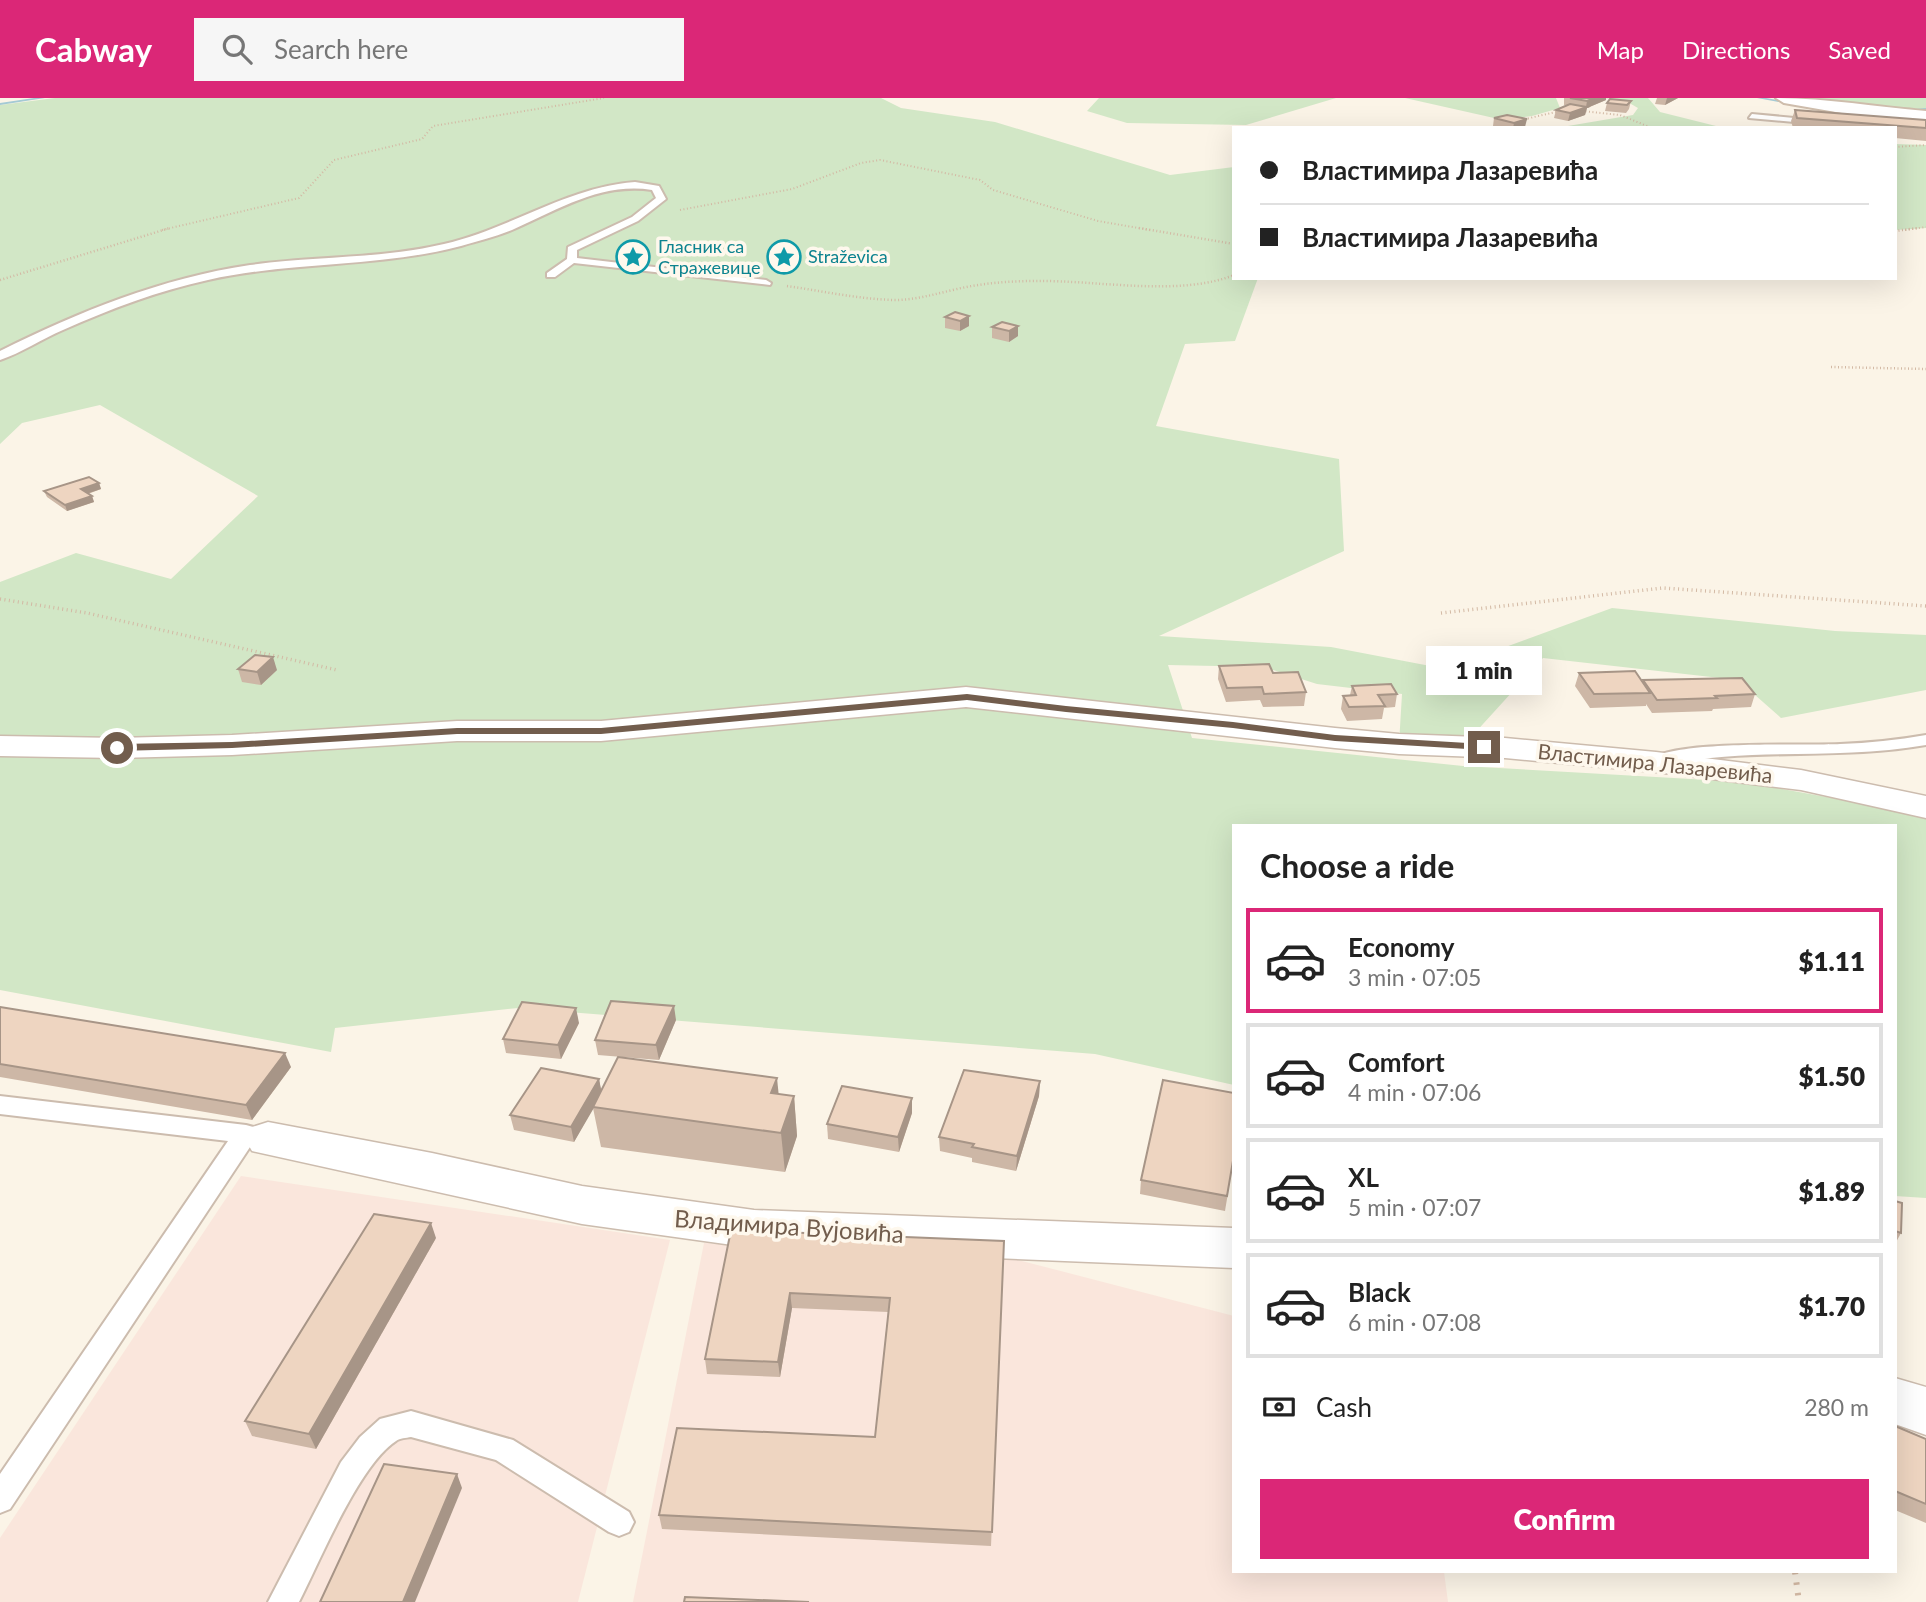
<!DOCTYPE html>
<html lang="en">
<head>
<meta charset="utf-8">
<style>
  :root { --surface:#fff; --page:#f6f6f6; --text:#222; --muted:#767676; --line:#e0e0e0; --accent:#db2777 }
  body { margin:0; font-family:Lato,sans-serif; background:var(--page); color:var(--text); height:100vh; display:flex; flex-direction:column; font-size:26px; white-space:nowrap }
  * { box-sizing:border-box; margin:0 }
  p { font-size:23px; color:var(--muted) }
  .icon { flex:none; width:38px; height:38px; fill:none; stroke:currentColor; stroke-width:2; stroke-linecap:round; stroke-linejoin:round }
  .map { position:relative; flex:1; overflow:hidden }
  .panel { position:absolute; left:1232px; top:726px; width:665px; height:749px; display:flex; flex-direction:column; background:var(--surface); border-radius:0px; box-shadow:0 7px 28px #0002 }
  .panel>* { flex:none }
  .hud { position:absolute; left:1232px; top:28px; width:665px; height:154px; border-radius:0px; box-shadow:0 7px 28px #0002; display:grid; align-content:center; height:154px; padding:0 28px; background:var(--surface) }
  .end { position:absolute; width:32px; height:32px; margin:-16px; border:9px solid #725d4d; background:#fff; box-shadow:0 0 0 4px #fff }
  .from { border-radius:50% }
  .bubble { position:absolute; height:49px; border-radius:0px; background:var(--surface); box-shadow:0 7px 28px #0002; font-size:23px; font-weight:800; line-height:49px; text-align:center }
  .hud b { display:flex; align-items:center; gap:24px; height:66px; font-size:26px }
  .hud b+b { border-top:2px solid var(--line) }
  .hud i { width:18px; height:18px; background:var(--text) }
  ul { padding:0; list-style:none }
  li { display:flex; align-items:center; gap:21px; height:105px; margin:0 14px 10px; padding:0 14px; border:4px solid var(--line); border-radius:0px }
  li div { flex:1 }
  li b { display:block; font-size:26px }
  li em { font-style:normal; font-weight:800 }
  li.active { border-color:var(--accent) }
  li>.icon { width:63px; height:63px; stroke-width:1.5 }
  h2 { padding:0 28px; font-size:32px; line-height:84px }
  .pay { display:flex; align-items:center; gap:18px; height:77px; padding:0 28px; font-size:26px }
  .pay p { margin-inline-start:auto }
  .button { display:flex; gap:14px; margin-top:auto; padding:14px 28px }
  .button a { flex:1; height:80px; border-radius:0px; background:var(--accent); color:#fff; font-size:28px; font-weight:800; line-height:80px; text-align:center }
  header { display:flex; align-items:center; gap:42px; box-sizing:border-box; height:98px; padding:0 35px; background:var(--accent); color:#fff }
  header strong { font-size:33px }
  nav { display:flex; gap:38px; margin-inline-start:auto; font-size:24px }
  .search { width:490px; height:63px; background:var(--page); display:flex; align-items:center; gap:18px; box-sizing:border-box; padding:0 24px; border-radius:0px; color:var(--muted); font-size:26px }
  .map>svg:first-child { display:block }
  .commercial { fill:#fae6dc }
  .green { fill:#d2e7c6 }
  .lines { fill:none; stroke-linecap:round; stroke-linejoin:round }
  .stream { fill:#a4cad4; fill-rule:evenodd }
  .lane-casing { stroke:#ccbcae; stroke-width:4 }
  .street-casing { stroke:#ccbcae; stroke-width:3 }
  .secondary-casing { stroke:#cebdac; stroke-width:4 }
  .path-far3 { stroke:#d3b9a4; stroke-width:2; stroke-dasharray:1 2.5; stroke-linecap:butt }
  .path-far2 { stroke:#d3b9a4; stroke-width:2.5; stroke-dasharray:1 2.5; stroke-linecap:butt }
  .path-far1 { stroke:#d3b9a4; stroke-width:3.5; stroke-dasharray:1 3.5; stroke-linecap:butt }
  .path { stroke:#d3b9a4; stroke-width:6; stroke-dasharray:2.5 8; stroke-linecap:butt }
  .lane { fill:#fff; fill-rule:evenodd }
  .street { fill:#fff; fill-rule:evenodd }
  .secondary { fill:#fff; fill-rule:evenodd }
  .wall { fill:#cdb7a6 }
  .shaded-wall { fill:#a79587 }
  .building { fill:#eed5c1; stroke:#a79587; stroke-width:2 }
  .route { fill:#725d4d }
  .labels { text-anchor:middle; stroke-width:7; stroke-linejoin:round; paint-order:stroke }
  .far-culture-label { font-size:18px; fill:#0d838f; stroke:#fef8ed; text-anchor:start }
  .street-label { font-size:21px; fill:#725d4d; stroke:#fef8ed }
  .near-street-label { font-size:24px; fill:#725d4d; stroke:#fef8ed }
</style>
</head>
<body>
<header>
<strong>Cabway</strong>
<div class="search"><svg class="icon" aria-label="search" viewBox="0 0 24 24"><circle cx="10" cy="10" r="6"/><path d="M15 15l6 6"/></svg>Search here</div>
<nav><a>Map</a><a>Directions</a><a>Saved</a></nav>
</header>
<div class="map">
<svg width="1926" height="1504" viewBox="0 0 1926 1504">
  <rect width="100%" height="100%" fill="#fbf4e7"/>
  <g class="commercial">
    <path d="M241 1078 670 1142 578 1504H0V1440Z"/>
    <path d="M704 1145 1003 1158 1234 1218V1474H1444L1448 1504H633Z"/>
  </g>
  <g class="green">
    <path d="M55 0H881L901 10 995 24 1170 77 1234 69V180H1258L1235 243 1185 246 1156 328 1339 361 1344 453 1159 538 1331 549 1446 571 1612 510 1835 533 1926 537V592L1781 620 1738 582 1543 560 1463 648 1399 646 1402 596 1317 586 1264 569 1168 567 1192 640 1463 668 1744 684 1926 717V1100L1895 1098V728H1234V987L1095 956 518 910 335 930 331 954 0 892V484L76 455 171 481 258 398 100 307 22 325 0 346V7Z"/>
    <path d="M1099 0H1336L1246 27 1127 25 1087 13Z"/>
    <path d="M1405 0H1556L1560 10 1532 18 1503 22Z"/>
    <path d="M1602 0H1648L1660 14 1724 30H1556L1633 17 1638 10 1624 2Z"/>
    <path d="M1812 0H1926V15L1845 7Z"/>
    <path d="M1895 46 1926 47V130L1895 132Z"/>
  </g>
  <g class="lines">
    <g class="stream">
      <path d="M34 0H45L0 7V5Z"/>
      <path d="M1757 0H1766L1837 13 1835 14Z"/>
      <path d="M1926 10V12L1897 14 1895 13Z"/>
    </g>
    <defs>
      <g id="lane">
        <path d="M1752 16 1816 22 1820 24 1816 26 1749 20Z"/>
        <path d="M635 84 659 88 666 101 638 123 577 152V160L766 182 771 185 770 187 574 165 555 179H547V175L567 161 568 149 632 119 656 100 652 92C601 84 558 112 512 132 495 139 478 143 461 148 378 170 292 163 208 182 158 193 110 211 63 232 42 241 21 255 0 262V253C78 214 162 180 250 167 314 158 380 161 444 146 510 131 567 89 635 84Z"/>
        <path d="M1926 637V647C1836 663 1743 648 1656 669L1647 664C1666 641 1805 648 1840 646 1869 645 1897 642 1926 637Z"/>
        <path d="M0 998 246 1027 265 1032 269 1038 265 1044 252 1046 10 1411 0 1415V1376L228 1043 0 1016Z"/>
        <path d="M411 1313 513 1342 629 1414 634 1424 629 1434 619 1438 609 1434 496 1362 411 1339C406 1340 400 1340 396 1343 359 1367 320 1463 299 1504H268L341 1364 360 1339 380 1321Z"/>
      </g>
      <g id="street">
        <path d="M966 589 1335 630 1399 636 1505 640 1656 654 1801 672 1926 698V720L1801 692 1656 674 1505 660 1399 656 1335 650 966 609 601 643H457L232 657 117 660 0 658V638L117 640 232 637 457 623H601Z"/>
        <path d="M268 1024 432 1055 582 1088 754 1112 1234 1130V1170L754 1150 582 1126 252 1053 245 1041 252 1029Z"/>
        <path d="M1895 1280 1926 1289V1337L1895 1326Z"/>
      </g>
      <path id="secondary" d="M1776 0C1826 0 1876 9 1926 13V23L1853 17 1784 5Z"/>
    </defs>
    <use href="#lane" class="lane-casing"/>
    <use href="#street" class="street-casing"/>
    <use href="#secondary" class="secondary-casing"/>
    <g class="path-far3">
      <path d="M1582 13 1620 17 1652 30"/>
      <path d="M1521 22 1560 13"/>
      <path d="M1895 49 1926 47"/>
      <path d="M680 112 792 91 861 65 880 62 980 82 993 92 1098 123 1150 132"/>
      <path d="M162 132 299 100 334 62 422 41 433 28 604 0"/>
      <path d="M1905 132 1926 129"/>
    </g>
    <g class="path-far2">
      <path d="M1139 130 1234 146"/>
      <path d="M1895 133 1918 130"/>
      <path d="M0 182 170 130"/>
      <path d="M787 188C822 193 858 201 894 202 916 202 935 196 957 191 983 185 1010 183 1037 183 1096 182 1180 199 1234 177"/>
      <path d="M1831 269 1926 271"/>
    </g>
    <g class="path-far1">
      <path d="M0 501 87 515 337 572"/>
      <path d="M1441 515 1663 490 1926 508"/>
    </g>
    <path class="path" d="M1795 1474 1799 1504"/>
    <use href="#lane" class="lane"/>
    <use href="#street" class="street"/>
    <use href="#secondary" class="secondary"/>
  </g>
  <g class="wall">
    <path d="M1564 0H1606V2L1587 10 1585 17 1568 23 1554 20 1556 12 1566 7H1564Z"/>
    <path d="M1657 0H1678L1665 7 1655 6Z"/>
    <path d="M1631 3 1629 11 1626 15 1605 13 1607 5Z"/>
    <path d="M1795 12 1926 22V43L1895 40V30H1793L1791 23Z"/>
    <path d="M1507 17 1525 29 1499 30 1493 28 1494 20Z"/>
    <path d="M955 214 969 228 960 233 945 230V219Z"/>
    <path d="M1018 228V238L1009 244 992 240V229Z"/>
    <path d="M99 385 101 391 88 396 92 398 94 404 67 413 47 399 44 393Z"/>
    <path d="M1219 568 1273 575 1306 594 1304 608 1263 609 1260 602 1226 604 1218 581Z"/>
    <path d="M238 571 277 572 261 587 242 584Z"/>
    <path d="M1579 575 1642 584 1643 582 1755 596 1751 609 1713 611 1712 613 1652 615 1646 606V608L1590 610 1575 588Z"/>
    <path d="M1352 588 1397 596 1395 609 1384 610 1382 621 1347 623 1341 611 1343 598 1350 597Z"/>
    <path d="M0 909 291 969 252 1022 0 979Z"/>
    <path d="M676 922 659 962 598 957 595 942Z"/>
    <path d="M579 925 561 961 506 955 503 941Z"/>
    <path d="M599 981 601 993 778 996 794 998 797 1038 785 1074 601 1049 593 1010 574 1044 514 1032 510 1017Z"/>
    <path d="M1040 983 1039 998 1016 1073 972 1064V1060L940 1053 939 1039Z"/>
    <path d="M912 1015 899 1054 828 1041 827 1026Z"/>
    <path d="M1234 1058 1225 1113 1140 1096 1141 1082Z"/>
    <path d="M1895 1103 1901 1135 1895 1146Z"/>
    <path d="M731 1132 1004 1143 991 1448 662 1431 659 1417 875 1339 888 1214 792 1210 780 1279 707 1276 705 1261Z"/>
    <path d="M436 1140 316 1351 252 1338 245 1323Z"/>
    <path d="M1895 1328 1926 1341V1425L1895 1412Z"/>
  </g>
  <g class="shaded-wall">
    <path d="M1594 0H1606V2L1587 10 1585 17 1568 23 1570 15 1586 9 1587 3Z"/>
    <path d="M1667 0H1678L1665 7Z"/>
    <path d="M1527 21 1525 29 1513 30 1514 25Z"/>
    <path d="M969 218V228L960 233V223Z"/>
    <path d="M1018 228V238L1009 244V233Z"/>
    <path d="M99 385 101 391 83 397 81 391Z"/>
    <path d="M92 398 94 404 67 413 65 407Z"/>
    <path d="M273 559 277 572 261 587 257 574Z"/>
    <path d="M674 908 676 922 659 962 656 947Z"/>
    <path d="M576 910 579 925 561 961 558 947Z"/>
    <path d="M285 955 291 969 252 1022 246 1007Z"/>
    <path d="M777 980 781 1019 775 1035 771 995Z"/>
    <path d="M599 981 602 996 574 1044 571 1029Z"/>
    <path d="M1040 983 1039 998 1016 1073 1017 1058Z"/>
    <path d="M794 998 797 1038 785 1074 781 1035Z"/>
    <path d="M912 1000V1015L899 1054 898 1039Z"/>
    <path d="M431 1125 436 1140 316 1351 309 1336Z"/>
    <path d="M790 1195 792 1210 780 1279 778 1264Z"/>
    <path d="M457 1376 462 1390 415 1504H403Z"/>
  </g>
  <g class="building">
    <path d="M1570 0H1594L1587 3Z"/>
    <path d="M1610 1 1631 3 1627 7 1607 5Z"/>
    <path d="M1570 6 1587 9 1570 15 1556 12Z"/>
    <path d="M1795 12 1926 22V30L1797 20Z"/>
    <path d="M1507 17 1527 21 1514 25 1494 20Z"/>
    <path d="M955 214 969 218 960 223 945 219Z"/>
    <path d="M1002 224 1018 228 1009 233 992 229Z"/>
    <path d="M89 379 99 385 81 391 92 398 65 407 44 393Z"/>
    <path d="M255 557 273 559 257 574 238 571Z"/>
    <path d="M1269 566 1273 575 1298 574 1306 594 1264 596 1262 589 1227 590 1219 568Z"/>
    <path d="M1635 573 1650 595 1594 596 1579 575Z"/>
    <path d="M1742 580 1755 596 1715 598 1717 600 1657 602 1643 582Z"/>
    <path d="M1391 586 1397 596 1378 597 1385 608 1349 609 1343 598 1356 597 1352 588Z"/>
    <path d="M611 903 674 908 656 947 595 942Z"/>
    <path d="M522 904 576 910 558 947 503 941Z"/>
    <path d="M0 909 285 955 246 1007 0 966Z"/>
    <path d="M618 959 777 980 771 995 794 998 781 1035 593 1009Z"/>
    <path d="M541 970 599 981 571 1029 510 1017Z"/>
    <path d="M964 972 1040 983 1017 1058 972 1049 974 1046 939 1039Z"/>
    <path d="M1163 982 1234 995V1057L1227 1098 1141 1082Z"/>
    <path d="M842 988 912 1000 898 1039 827 1026Z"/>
    <path d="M1895 1103 1902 1105 1901 1135 1895 1133Z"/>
    <path d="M374 1116 431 1125 309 1336 245 1323Z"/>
    <path d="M731 1132 1004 1143 992 1434 659 1417 677 1330 875 1339 890 1200 790 1195 778 1264 705 1261Z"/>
    <path d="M1895 1328 1926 1341V1406L1895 1393Z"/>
    <path d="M384 1366 457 1376 403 1504H320Z"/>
    <path d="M685 1499 809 1504H684Z"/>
  </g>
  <path class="route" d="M967 596 1066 608 1233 624 1335 637 1484 646 1489 649 1484 652 1335 643 1233 630 1066 614 967 602 601 636H457L232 650 117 653 112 650 117 646 232 644 457 630H601Z"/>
  <defs>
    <symbol id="sight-ring" viewBox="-11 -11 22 22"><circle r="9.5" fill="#fef8ed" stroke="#0f9aa8" stroke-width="1.5"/><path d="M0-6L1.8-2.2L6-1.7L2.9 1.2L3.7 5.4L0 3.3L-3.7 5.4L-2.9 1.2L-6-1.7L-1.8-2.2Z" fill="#0f9aa8"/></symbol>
  </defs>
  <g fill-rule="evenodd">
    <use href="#sight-ring" x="614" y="140" width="38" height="38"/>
    <use href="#sight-ring" x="765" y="140" width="38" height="38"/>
  </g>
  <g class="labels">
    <g class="far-culture-label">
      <text x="658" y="155">Гласник са<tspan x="658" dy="21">Стражевице</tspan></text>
      <text x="808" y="165">Straževica</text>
    </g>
    <g class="street-label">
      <text transform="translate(1655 666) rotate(6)" y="7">Властимира Лазаревића</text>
    </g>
    <g class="near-street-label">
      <text transform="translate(789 1129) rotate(4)" y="8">Владимира Вујовића</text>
    </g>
  </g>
</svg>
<i class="end from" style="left:117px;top:650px"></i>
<i class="end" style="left:1484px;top:649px"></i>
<div class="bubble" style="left:1426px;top:548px;width:116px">1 min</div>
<div class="hud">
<b><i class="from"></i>Властимира Лазаревића</b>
<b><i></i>Властимира Лазаревића</b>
</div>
<section class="panel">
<h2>Choose a ride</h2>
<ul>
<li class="active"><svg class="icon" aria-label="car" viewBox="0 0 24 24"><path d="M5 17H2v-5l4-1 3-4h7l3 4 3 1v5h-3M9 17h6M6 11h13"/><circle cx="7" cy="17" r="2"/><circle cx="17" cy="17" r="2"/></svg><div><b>Economy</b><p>3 min · 07:05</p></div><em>$1.11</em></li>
<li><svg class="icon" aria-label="car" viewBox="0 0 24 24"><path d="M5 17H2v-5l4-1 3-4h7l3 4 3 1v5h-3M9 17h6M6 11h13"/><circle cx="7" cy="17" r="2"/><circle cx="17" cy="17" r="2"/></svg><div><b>Comfort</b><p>4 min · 07:06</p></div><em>$1.50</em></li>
<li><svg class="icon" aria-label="car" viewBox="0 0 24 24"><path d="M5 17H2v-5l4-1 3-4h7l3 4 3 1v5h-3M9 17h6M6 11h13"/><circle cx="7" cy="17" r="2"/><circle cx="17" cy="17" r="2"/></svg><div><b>XL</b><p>5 min · 07:07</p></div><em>$1.89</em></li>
<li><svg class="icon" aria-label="car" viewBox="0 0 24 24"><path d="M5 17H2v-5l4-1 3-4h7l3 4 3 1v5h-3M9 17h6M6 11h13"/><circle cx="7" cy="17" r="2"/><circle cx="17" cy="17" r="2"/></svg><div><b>Black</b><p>6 min · 07:08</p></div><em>$1.70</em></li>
</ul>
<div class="pay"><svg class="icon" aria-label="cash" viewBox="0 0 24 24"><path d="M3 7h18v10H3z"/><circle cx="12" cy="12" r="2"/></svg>Cash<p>280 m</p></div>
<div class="button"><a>Confirm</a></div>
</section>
</div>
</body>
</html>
